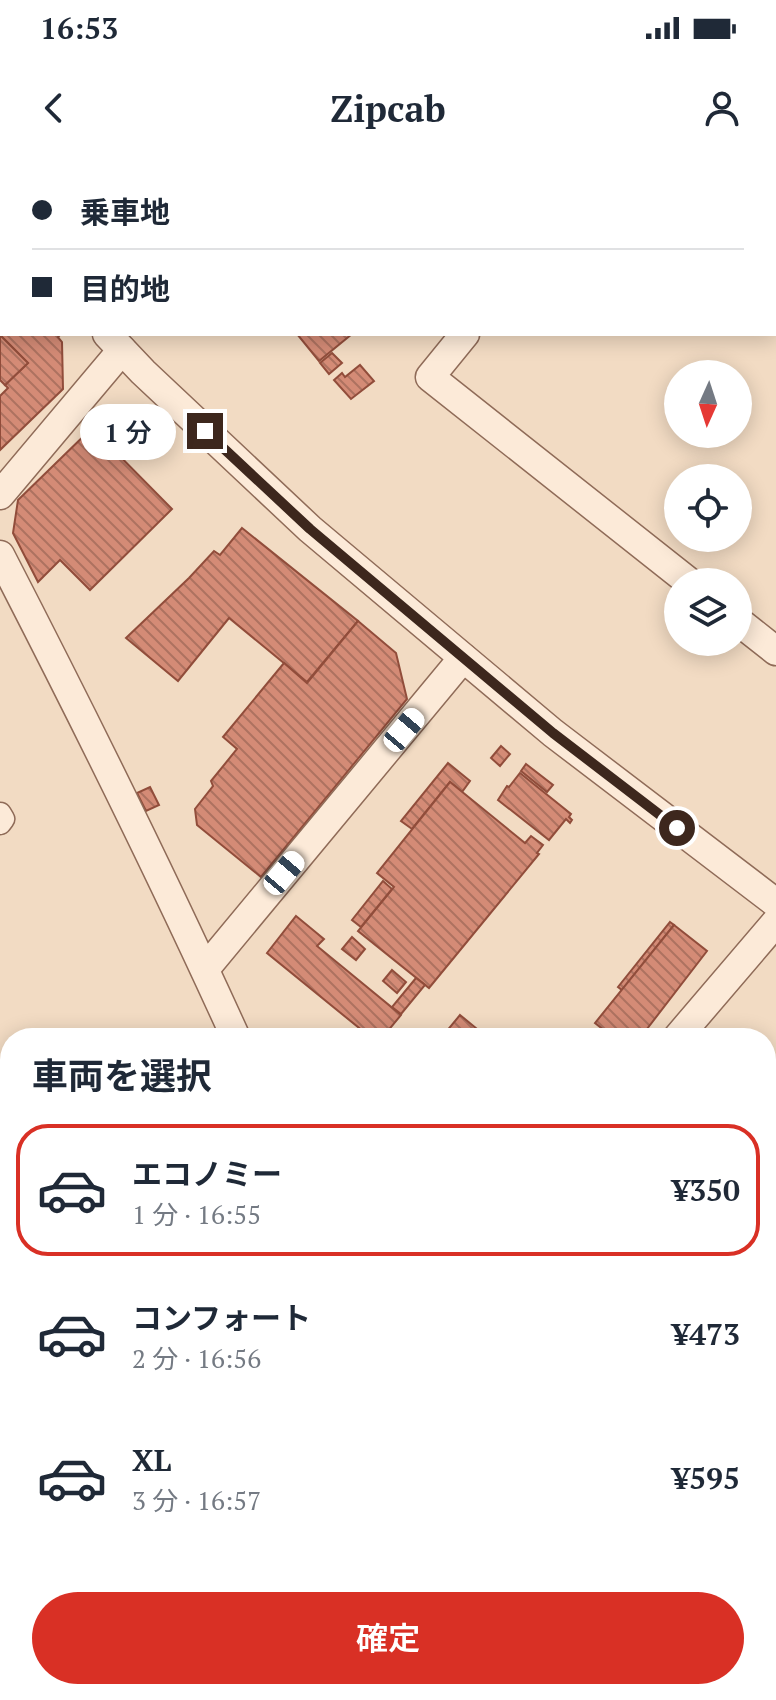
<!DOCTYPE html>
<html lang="ja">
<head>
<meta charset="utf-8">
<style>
  :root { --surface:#fff; --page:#f2f2f3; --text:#1f2937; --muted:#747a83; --line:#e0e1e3; --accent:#d93025 }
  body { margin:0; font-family:"PT Serif","Noto Sans JP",serif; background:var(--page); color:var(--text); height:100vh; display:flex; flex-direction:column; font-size:30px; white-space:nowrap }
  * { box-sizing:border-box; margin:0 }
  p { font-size:26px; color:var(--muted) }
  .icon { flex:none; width:44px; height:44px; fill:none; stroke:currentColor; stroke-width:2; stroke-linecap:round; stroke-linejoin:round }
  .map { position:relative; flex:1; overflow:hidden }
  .side { position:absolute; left:0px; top:868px; width:776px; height:672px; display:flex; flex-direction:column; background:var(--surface); border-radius:32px 32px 0 0; box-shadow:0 4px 20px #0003 }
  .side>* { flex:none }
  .guide { position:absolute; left:0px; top:0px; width:776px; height:176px; box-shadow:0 4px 20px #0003; display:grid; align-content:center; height:176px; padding:0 32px; background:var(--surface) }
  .needle { width:52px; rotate:183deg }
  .buttons { position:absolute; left:664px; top:200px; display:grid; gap:16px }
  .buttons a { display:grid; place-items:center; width:88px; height:88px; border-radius:50%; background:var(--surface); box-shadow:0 4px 20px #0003; font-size:40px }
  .end { position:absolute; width:36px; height:36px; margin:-18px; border:10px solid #3d271d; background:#fff; box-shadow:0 0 0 4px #fff }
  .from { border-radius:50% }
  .bubble { position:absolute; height:56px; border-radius:28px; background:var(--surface); box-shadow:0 4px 20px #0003; font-size:26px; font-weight:600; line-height:56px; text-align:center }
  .car { position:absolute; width:24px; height:48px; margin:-24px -12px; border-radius:10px; box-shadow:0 0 6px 2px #0007; background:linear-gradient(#fff 24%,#345 0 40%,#fff 0 76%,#345 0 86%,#fff 0) }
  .guide b { display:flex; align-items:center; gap:28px; height:76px; font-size:30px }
  .guide b+b { border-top:2px solid var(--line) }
  .guide i { width:20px; height:20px; background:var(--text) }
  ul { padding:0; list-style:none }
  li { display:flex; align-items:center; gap:24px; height:132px; margin:0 16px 12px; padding:0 16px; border:4px solid transparent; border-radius:32px }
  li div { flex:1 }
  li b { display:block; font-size:30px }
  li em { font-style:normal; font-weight:600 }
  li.current { border-color:var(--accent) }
  li>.icon { width:72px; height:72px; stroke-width:1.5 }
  h2 { padding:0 32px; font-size:36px; line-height:96px }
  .button { display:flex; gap:16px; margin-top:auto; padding:16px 32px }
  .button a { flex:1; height:92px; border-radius:48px; background:var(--accent); color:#fff; font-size:32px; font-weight:600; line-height:92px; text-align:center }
  .status { display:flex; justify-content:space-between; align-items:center; height:56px; padding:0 40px; background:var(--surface); direction:ltr }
  .status svg { height:22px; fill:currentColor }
  header { display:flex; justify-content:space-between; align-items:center; height:104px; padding:0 32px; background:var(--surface); font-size:36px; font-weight:600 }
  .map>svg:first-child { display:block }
  .forest { fill:url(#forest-crowns) }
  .building { fill:url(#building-back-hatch); stroke:#914d3b; stroke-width:2 }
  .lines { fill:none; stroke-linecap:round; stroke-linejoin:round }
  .minor-casing { stroke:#8f6b58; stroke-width:25 }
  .tertiary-casing { stroke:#8f6b58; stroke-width:31 }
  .minor { stroke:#fcead8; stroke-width:22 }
  .tertiary { stroke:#fcead8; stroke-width:28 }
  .route { stroke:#3d271d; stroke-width:10 }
</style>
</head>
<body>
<div class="status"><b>16:53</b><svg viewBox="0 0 49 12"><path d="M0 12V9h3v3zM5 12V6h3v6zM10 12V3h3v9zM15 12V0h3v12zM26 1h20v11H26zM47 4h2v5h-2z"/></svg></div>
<header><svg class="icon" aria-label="back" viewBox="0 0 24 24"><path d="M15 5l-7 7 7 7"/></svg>Zipcab<svg class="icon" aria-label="person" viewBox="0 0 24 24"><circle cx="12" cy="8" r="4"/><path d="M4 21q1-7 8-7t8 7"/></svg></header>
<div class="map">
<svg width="776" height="1540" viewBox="0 0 776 1540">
  <defs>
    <pattern id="forest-crowns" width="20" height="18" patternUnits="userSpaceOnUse" patternTransform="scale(2)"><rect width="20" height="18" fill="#d2cd96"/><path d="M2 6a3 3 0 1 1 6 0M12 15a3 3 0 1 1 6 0" fill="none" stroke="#b5b081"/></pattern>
    <pattern id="building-back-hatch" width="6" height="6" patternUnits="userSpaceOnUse" patternTransform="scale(2)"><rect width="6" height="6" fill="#d48b76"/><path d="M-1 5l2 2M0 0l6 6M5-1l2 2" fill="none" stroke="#ad7260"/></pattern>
  </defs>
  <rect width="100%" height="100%" fill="#f2dbc3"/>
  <path class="forest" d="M0 1478 10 1486V1530H445L438 1540H0Z"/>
  <g class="building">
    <path d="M0 106 2 108V174H61L58 177 62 182 63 229 0 290V236L8 228 5 225 28 203 0 175Z"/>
    <path d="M297 174H352L319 201Z"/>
    <path d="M0 175 28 203 5 225 0 220Z"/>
    <path d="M332 193 342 203 329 214 320 203Z"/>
    <path d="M360 205 374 221 351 239 334 220 342 213 345 217Z"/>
    <path d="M92 268 172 349 90 430 60 400 38 422 13 373 18 340Z"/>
    <path d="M242 368 358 461 307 522 229 458 178 521 126 478 189 418 214 391 220 395Z"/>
    <path d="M358 461 396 493 407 539 261 717 197 665 195 649 213 626 211 621 237 589 223 577 284 503 307 523Z"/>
    <path d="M501 586 510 594 500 606 491 598Z"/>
    <path d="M448 603 470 621 462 632 450 622 412 669 401 661Z"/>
    <path d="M526 604 553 625 547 632 521 611Z"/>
    <path d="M520 613 571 654 569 657 572 660 570 663 566 659 549 680 498 640 507 626 509 627Z"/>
    <path d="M450 622 525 683 531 676 543 685 537 693 539 694 429 828 358 771 394 727 377 713Z"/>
    <path d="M150 627 159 645 146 651 137 633Z"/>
    <path d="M383 721 392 729 361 767 352 760Z"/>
    <path d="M296 756 324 779 317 786 401 855 382 878H359L364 872 267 793Z"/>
    <path d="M670 762 674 765 622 830 618 827Z"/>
    <path d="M674 765 707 791 640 878H614L595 863Z"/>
    <path d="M352 777 365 789 356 800 342 789Z"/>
    <path d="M392 810 406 822 397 833 383 821Z"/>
    <path d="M416 818 425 825 401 854 392 847Z"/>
    <path d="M460 855 488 878H441Z"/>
    <path d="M776 1037V1146L766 1138V1050Z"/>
    <path d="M295 1530H426L417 1540H286Z"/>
  </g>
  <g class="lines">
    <defs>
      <g id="minor">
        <path d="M0 654 3 659 0 663"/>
        <path d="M0 1211 10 1200"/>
      </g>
      <g id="tertiary">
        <path d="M605 2 607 0"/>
        <path d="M0 55 2 58"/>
        <path d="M107 174 143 212 310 369 553 573 776 743"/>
        <path d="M465 174 430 217 689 422"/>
        <path d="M0 335 122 190"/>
        <path d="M0 395C82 554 162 715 236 878"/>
        <path d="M738 461 776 491"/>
        <path d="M205 809 463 498"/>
        <path d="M677 878 776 762"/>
        <path d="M661 1530 673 1540"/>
        <path d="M766 1540 776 1528"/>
      </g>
    </defs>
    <use href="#minor" class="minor-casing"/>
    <use href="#tertiary" class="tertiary-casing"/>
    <use href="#minor" class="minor"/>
    <use href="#tertiary" class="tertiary"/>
  </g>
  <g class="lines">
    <path class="route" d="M205 271 310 369 354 406 553 573 677 668"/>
  </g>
</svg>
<div class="buttons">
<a><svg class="needle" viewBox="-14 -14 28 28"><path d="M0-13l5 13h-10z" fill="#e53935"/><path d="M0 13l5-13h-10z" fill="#747a83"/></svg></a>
<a><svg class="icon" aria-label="locate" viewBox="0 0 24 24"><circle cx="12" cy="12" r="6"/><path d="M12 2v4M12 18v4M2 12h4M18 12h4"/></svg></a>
<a><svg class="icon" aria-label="layers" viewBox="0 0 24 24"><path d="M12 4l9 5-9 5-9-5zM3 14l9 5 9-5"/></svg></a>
</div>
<i class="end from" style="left:677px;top:668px"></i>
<i class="end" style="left:205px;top:271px"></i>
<div class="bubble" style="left:80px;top:244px;width:96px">1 分</div>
<i class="car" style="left:404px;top:570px;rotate:40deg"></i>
<i class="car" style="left:284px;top:713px;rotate:40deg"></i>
<div class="guide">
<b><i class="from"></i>乗車地</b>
<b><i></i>目的地</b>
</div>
<section class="side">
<h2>車両を選択</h2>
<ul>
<li class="current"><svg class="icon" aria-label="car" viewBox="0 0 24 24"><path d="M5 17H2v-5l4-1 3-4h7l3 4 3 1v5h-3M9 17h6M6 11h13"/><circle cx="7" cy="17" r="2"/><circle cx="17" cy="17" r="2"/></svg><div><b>エコノミー</b><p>1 分 · 16:55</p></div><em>¥350</em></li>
<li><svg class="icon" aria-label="car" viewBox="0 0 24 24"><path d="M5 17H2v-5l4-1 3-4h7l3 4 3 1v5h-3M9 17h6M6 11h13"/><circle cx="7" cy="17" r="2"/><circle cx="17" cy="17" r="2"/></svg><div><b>コンフォート</b><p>2 分 · 16:56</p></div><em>¥473</em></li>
<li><svg class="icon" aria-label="car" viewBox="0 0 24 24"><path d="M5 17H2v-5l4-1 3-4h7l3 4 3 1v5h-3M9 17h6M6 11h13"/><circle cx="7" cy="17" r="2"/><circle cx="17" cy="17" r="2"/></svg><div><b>XL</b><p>3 分 · 16:57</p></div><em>¥595</em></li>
</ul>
<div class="button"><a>確定</a></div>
</section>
</div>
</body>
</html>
